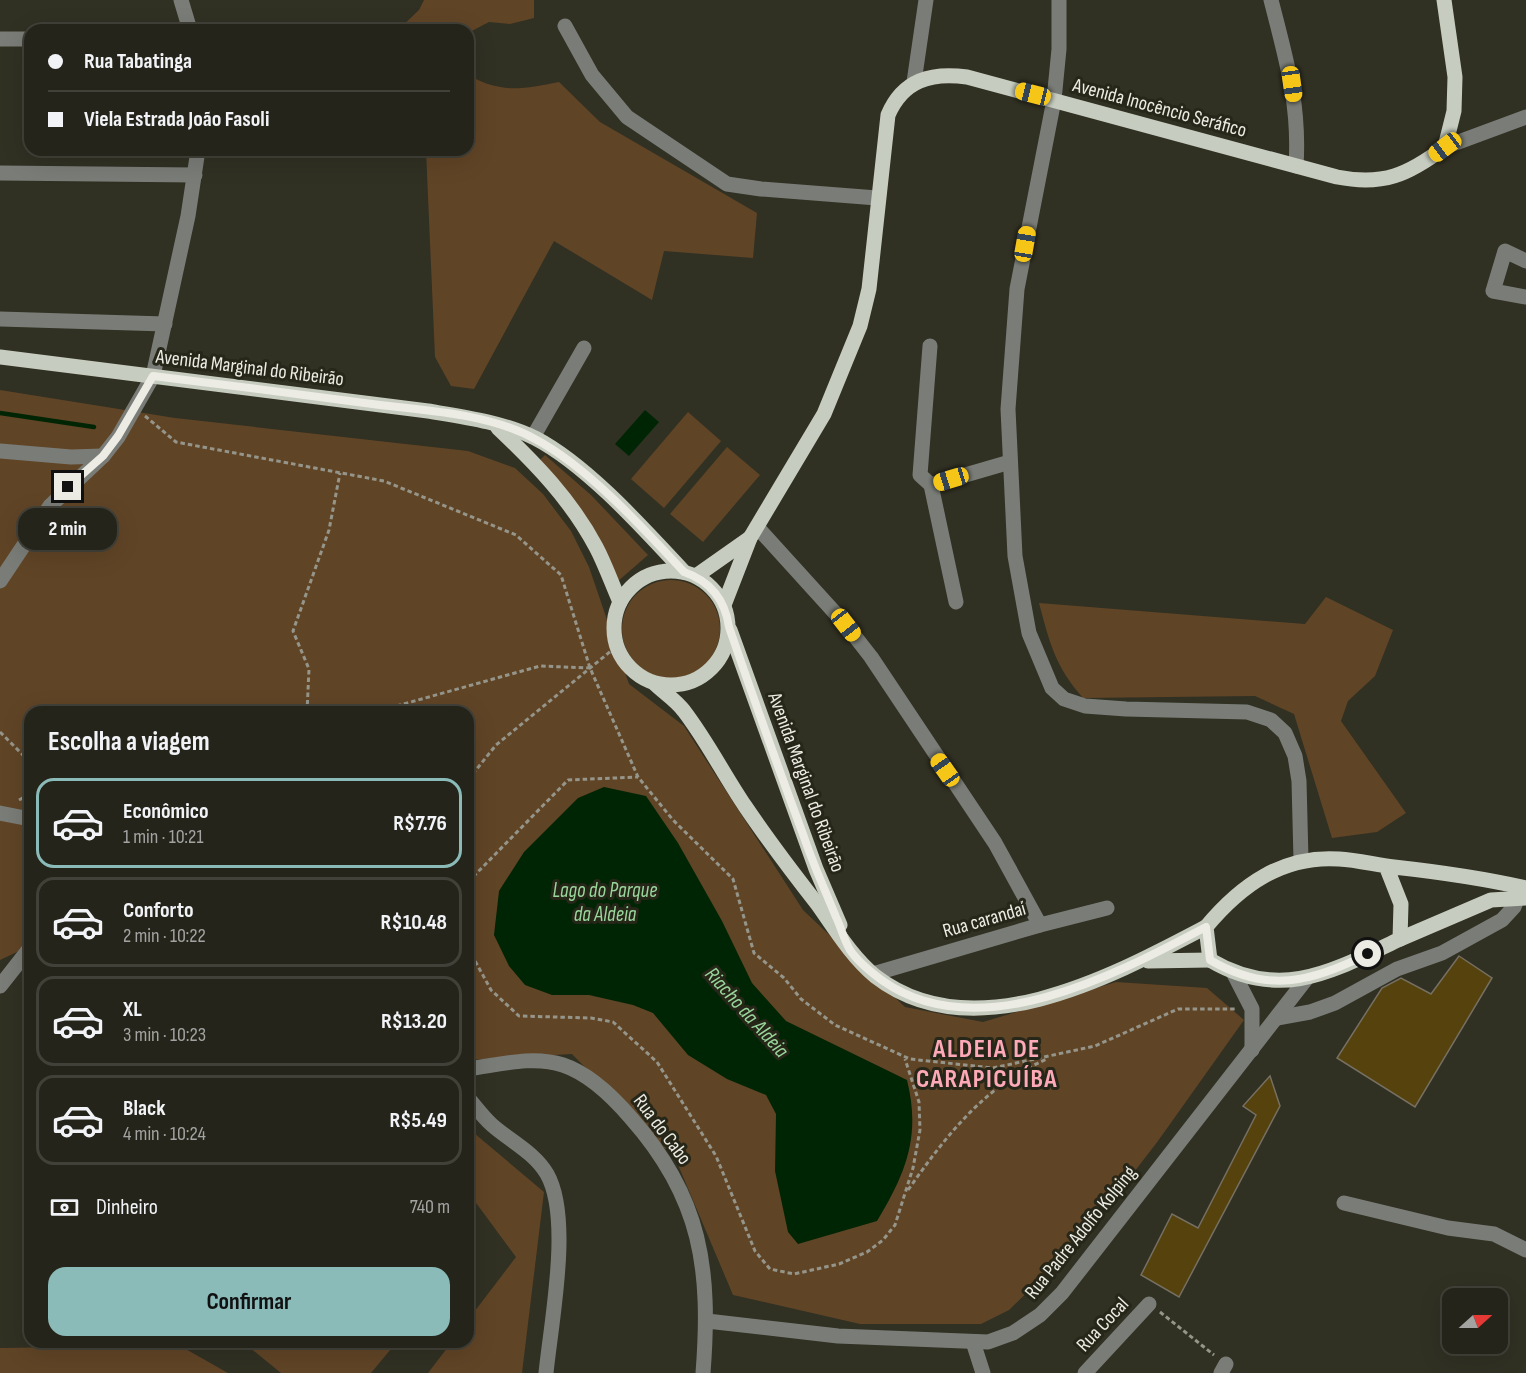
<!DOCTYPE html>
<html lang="pt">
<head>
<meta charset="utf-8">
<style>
  :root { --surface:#24241a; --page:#303027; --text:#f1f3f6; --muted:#a3a4a2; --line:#414139; --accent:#8bbbb9 }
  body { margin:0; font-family:"Sofia Sans Condensed",sans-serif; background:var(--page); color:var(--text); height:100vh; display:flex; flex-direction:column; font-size:22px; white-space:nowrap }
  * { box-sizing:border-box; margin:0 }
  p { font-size:20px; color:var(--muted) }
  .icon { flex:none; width:33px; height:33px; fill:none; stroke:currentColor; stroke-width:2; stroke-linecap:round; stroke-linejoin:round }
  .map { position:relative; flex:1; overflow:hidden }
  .drawer { position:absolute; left:24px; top:706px; width:450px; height:642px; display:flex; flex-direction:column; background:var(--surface); border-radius:18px; box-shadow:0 6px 24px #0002,0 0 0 2px var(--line) }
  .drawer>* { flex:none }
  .hud { position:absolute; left:24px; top:24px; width:450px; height:132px; border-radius:18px; box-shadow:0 6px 24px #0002,0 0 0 2px var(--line); display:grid; align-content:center; height:132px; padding:0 24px; background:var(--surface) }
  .needle { width:39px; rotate:69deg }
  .tools { position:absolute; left:1442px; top:1288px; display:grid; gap:12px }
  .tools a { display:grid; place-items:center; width:66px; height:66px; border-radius:12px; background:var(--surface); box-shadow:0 6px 24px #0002,0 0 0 2px var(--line); font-size:30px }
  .end { position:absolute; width:27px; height:27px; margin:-14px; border:8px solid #ecece4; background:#111; box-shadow:0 0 0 3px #111 }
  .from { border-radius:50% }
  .bubble { position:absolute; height:42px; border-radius:18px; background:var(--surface); box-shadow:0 6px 24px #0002,0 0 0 2px var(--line); font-size:20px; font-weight:700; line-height:42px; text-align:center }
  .car { position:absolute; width:18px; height:36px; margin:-18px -9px; border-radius:8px; box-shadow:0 0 4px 2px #0007; background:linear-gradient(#f5c518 24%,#345 0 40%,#f5c518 0 76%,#345 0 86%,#f5c518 0) }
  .hud b { display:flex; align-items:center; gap:21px; height:57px; font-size:22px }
  .hud b+b { border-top:2px solid var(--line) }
  .hud i { width:15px; height:15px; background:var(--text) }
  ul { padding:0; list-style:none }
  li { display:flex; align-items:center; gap:18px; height:90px; margin:0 12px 9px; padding:0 12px; border:3px solid var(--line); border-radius:18px }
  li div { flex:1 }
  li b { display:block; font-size:22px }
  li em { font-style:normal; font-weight:700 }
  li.active { border-color:var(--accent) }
  li>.icon { width:54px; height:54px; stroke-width:1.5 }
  h2 { padding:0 24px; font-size:27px; line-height:72px }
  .pay { display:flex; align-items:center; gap:15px; height:66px; padding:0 24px; font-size:22px }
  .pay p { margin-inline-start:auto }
  .button { display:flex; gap:12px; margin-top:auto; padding:12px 24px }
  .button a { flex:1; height:69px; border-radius:18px; background:var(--accent); color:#111; font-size:24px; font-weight:700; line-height:69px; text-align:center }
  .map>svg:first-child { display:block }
  .green { fill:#604426 }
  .water { fill:#002504 }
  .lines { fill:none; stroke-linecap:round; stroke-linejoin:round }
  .stream { stroke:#002504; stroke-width:4.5 }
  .building { fill:#56420d; stroke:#767062; stroke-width:1.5 }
  .path { stroke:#95958a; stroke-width:3; stroke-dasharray:4.5 3; stroke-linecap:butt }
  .minor { stroke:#7a7d77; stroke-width:15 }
  .major { stroke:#c6ccbf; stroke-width:15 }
  .route { stroke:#ecece4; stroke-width:8 }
  .labels { text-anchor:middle; stroke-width:6; stroke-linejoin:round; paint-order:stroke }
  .street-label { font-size:20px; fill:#ecece4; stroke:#262619 }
  .water-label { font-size:21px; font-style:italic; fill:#99d69b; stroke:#262619 }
  .district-label { font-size:26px; font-weight:bold; letter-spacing:1.5px; fill:#fda9b7; stroke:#262619 }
</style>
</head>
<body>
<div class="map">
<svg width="1526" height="1373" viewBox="0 0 1526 1373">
  <rect width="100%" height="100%" fill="#303023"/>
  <g class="green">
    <path d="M424 0H534V18L510 24 489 22 468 33V30H398L419 10Z"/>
    <path d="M468 75C503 94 522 89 559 82L600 122 757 213 753 258 664 251 652 300 554 241 474 389 451 386 435 357 426 150H468Z"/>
    <path d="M0 390 175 418 468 451 515 468 543 494 571 531 589 567 629 684 684 726 803 910 905 1007 983 1022 1116 982 1207 988 1244 1020 1158 1141 1084 1237 1009 1310 981 1324H860L733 1295 676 1160 572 1054 468 1060V712H30V946L0 960Z"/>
    <path d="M688 412 721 441 664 508 631 479Z"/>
    <path d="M727 447 760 475 703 542 670 514Z"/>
    <path d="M545 455 591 495 648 555 617 582C597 532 578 498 539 461Z"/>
    <circle cx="671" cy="629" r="49"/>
    <path d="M1326 597 1393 630 1375 676 1348 701 1341 721 1406 813 1377 832 1332 838 1294 714 1255 696 1083 698C1055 666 1050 644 1039 603L1305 624Z"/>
    <path d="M468 1128 544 1192 522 1373H428L451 1343 468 1342V1320L516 1257 468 1192Z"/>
    <path d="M70 1342 175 1343 228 1373H0V1348L67 1347Z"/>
    <path d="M244 1343H396L371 1373H281Z"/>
  </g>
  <g class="water">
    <path d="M645 410 659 422 629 456 615 444Z"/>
    <path d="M604 787 646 796 678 843 722 921 752 983 786 1021 907 1080C921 1136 906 1173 877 1221L798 1244 788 1232 775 1171 776 1114 766 1095 727 1079 688 1055 653 1013 633 1005 589 995H552L525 985 509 966 494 935 499 891 524 852 578 798Z"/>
  </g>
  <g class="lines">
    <path class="stream" d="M0 413 94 427"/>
  </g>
  <g class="building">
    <path d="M1459 956 1492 978 1415 1107 1337 1058 1382 988 1401 978 1431 994Z"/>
    <path d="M1270 1076 1280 1106 1179 1297 1141 1275 1172 1214 1198 1228 1256 1115 1243 1106Z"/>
  </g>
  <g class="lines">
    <g class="path">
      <path d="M145 416 176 442 384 481 516 535 561 575 590 668 638 777 673 820 733 879 754 953 784 978 801 999 835 1025 910 1059 993 1068 1095 1046 1178 1009H1235"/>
      <path d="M307 712 309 669 293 631 329 530 340 473"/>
      <path d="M375 712 540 666 590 668"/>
      <path d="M0 732 30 762"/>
      <path d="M468 780 496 745 617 646"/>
      <path d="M19 800 30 794"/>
      <path d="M468 882 568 780 638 777"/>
      <path d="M468 948 491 990 519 1016 591 1018 613 1022 657 1062 716 1156 755 1251 770 1269 794 1274 839 1264 867 1252 883 1240 895 1225 913 1168 920 1130 919 1102 905 1059"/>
      <path d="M908 1190C946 1136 984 1086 1047 1059"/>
      <path d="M1160 1312 1214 1355"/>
    </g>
    <g class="minor">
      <path d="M181 0 190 30"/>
      <path d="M1059 0V49L1054 100 1017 289 1008 409 1015 556 1029 633 1052 688 1064 699 1085 706 1126 709 1247 712 1271 720 1285 733 1295 756 1299 781 1301 860"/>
      <path d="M1271 0C1286 59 1300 104 1296 166"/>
      <path d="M565 26 592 75 627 117 727 184 761 189 877 198"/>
      <path d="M0 39H30"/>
      <path d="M914 82 926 0"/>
      <path d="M1445 147 1526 117"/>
      <path d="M0 173 195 175"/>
      <path d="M1526 261 1505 251 1493 291 1526 297"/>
      <path d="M0 319 165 324"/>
      <path d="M930 346 920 475 931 485 956 602"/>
      <path d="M533 437 584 348"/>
      <path d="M0 451 71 457 103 456"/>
      <path d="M931 485 1010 462"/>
      <path d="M758 528 846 625 871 657 995 843 1040 925"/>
      <path d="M0 581 50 506 103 456 118 437 153 376 188 216 198 150"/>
      <path d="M0 813 30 819"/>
      <path d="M873 974 1040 925 1107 908"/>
      <path d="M1234 974 1252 1009V1050"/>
      <path d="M0 986 30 948"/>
      <path d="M1277 1018 1310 1012 1335 1003 1397 969 1442 953 1502 920 1514 907 1518 897"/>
      <path d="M468 1069C499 1065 532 1055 563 1065 590 1074 613 1097 631 1118 702 1198 711 1270 703 1373"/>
      <path d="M468 1098C476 1107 483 1117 492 1125 510 1141 534 1152 547 1174 572 1218 551 1322 546 1373"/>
      <path d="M1344 1203 1448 1228 1494 1234 1526 1250"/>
      <path d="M707 1321 838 1336 988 1342 1013 1333 1040 1315 1062 1293 1307 978"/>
      <path d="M973 1342 983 1373"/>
      <path d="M1085 1373 1149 1304"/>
      <path d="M1221 1373 1226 1364"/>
    </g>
    <g class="major">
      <path d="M0 357 428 411C464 417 502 422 535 438 587 465 644 529 684 572"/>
      <path d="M498 428C536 464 571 500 596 547 605 564 612 584 620 602"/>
      <circle cx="671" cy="628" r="57"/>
      <path d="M696 576 750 538"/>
      <path d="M724 605 750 538 824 414 860 326 869 289 888 115C903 80 931 72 967 77L1337 177C1383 186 1408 175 1445 147L1454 111 1455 77 1444 0"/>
      <path d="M730 630 816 869 840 925"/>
      <path d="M654 683C663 692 676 700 684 711 707 741 724 775 745 806 768 840 793 873 818 905 835 929 852 957 875 976 973 1052 1113 976 1206 927"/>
      <path d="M1386 866 1401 904 1400 939C1333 971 1281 1002 1210 960L1206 927C1241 885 1283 855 1339 859 1358 860 1376 865 1394 867 1439 872 1482 878 1526 888"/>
      <path d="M1400 939 1491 900 1526 898"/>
      <path d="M1148 961 1210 960"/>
    </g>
  </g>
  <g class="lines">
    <path class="route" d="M68 487 103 456 118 436 153 376C229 385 304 395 380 405 430 411 490 414 535 439 588 467 643 528 684 572 710 581 725 600 729 627 753 697 778 767 804 837 813 864 825 890 836 917 841 927 844 940 850 950 858 962 872 973 883 981 979 1048 1117 974 1206 927L1210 960C1268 994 1311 982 1368 954"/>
  </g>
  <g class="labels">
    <g class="street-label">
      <text transform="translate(1160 107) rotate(15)" y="7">Avenida Inocêncio Seráfico</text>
      <text transform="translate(250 367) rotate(7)" y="7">Avenida Marginal do Ribeirão</text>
      <text transform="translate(807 782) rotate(70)" y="7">Avenida Marginal do Ribeirão</text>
      <text transform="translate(984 919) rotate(-16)" y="7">Rua carandaí</text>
      <text transform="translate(663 1129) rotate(53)" y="7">Rua do Cabo</text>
      <text transform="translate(1080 1232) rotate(-51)" y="7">Rua Padre Adolfo Kolping</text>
      <text transform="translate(1102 1324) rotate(-47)" y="7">Rua Cocal</text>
    </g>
    <g class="water-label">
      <text x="605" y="897">Lago do Parque<tspan x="605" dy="24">da Aldeia</tspan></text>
      <text transform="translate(747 1012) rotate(48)" y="7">Riacho da Aldeia</text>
    </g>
    <g class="district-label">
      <text x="987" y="1057">ALDEIA DE<tspan x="987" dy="30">CARAPICUÍBA</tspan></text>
    </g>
  </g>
</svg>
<div class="tools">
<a><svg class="needle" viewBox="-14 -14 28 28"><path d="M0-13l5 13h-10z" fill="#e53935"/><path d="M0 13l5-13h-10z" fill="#a3a4a2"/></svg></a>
</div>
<i class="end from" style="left:1368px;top:954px"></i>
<i class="end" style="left:68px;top:487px"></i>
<div class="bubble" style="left:18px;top:508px;width:99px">2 min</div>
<i class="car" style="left:1292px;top:84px;rotate:172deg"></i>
<i class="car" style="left:1033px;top:94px;rotate:284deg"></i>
<i class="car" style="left:1445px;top:147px;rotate:233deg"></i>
<i class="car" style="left:1025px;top:244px;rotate:10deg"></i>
<i class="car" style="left:951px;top:479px;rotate:253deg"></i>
<i class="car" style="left:846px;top:625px;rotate:142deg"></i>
<i class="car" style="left:945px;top:770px;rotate:325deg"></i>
<div class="hud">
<b><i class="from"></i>Rua Tabatinga</b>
<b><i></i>Viela Estrada João Fasoli</b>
</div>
<section class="drawer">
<h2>Escolha a viagem</h2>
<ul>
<li class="active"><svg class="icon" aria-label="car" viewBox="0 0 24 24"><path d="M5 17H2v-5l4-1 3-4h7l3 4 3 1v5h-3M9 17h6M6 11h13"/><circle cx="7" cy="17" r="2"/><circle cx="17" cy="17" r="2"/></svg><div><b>Econômico</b><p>1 min · 10:21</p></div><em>R$7.76</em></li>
<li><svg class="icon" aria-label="car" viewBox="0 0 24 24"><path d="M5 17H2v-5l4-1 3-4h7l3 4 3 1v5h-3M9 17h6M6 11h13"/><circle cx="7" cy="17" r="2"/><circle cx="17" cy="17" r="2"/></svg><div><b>Conforto</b><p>2 min · 10:22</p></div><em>R$10.48</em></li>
<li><svg class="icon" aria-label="car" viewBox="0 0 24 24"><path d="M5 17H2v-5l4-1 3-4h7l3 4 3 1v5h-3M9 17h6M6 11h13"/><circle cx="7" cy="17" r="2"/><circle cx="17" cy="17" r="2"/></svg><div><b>XL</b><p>3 min · 10:23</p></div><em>R$13.20</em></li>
<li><svg class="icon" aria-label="car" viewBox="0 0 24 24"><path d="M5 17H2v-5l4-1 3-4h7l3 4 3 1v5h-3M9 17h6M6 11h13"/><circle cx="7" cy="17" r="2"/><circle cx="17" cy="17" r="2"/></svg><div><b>Black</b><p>4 min · 10:24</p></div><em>R$5.49</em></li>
</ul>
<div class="pay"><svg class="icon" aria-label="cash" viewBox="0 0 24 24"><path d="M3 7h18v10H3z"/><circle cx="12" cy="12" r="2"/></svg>Dinheiro<p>740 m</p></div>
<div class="button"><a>Confirmar</a></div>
</section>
</div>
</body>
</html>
